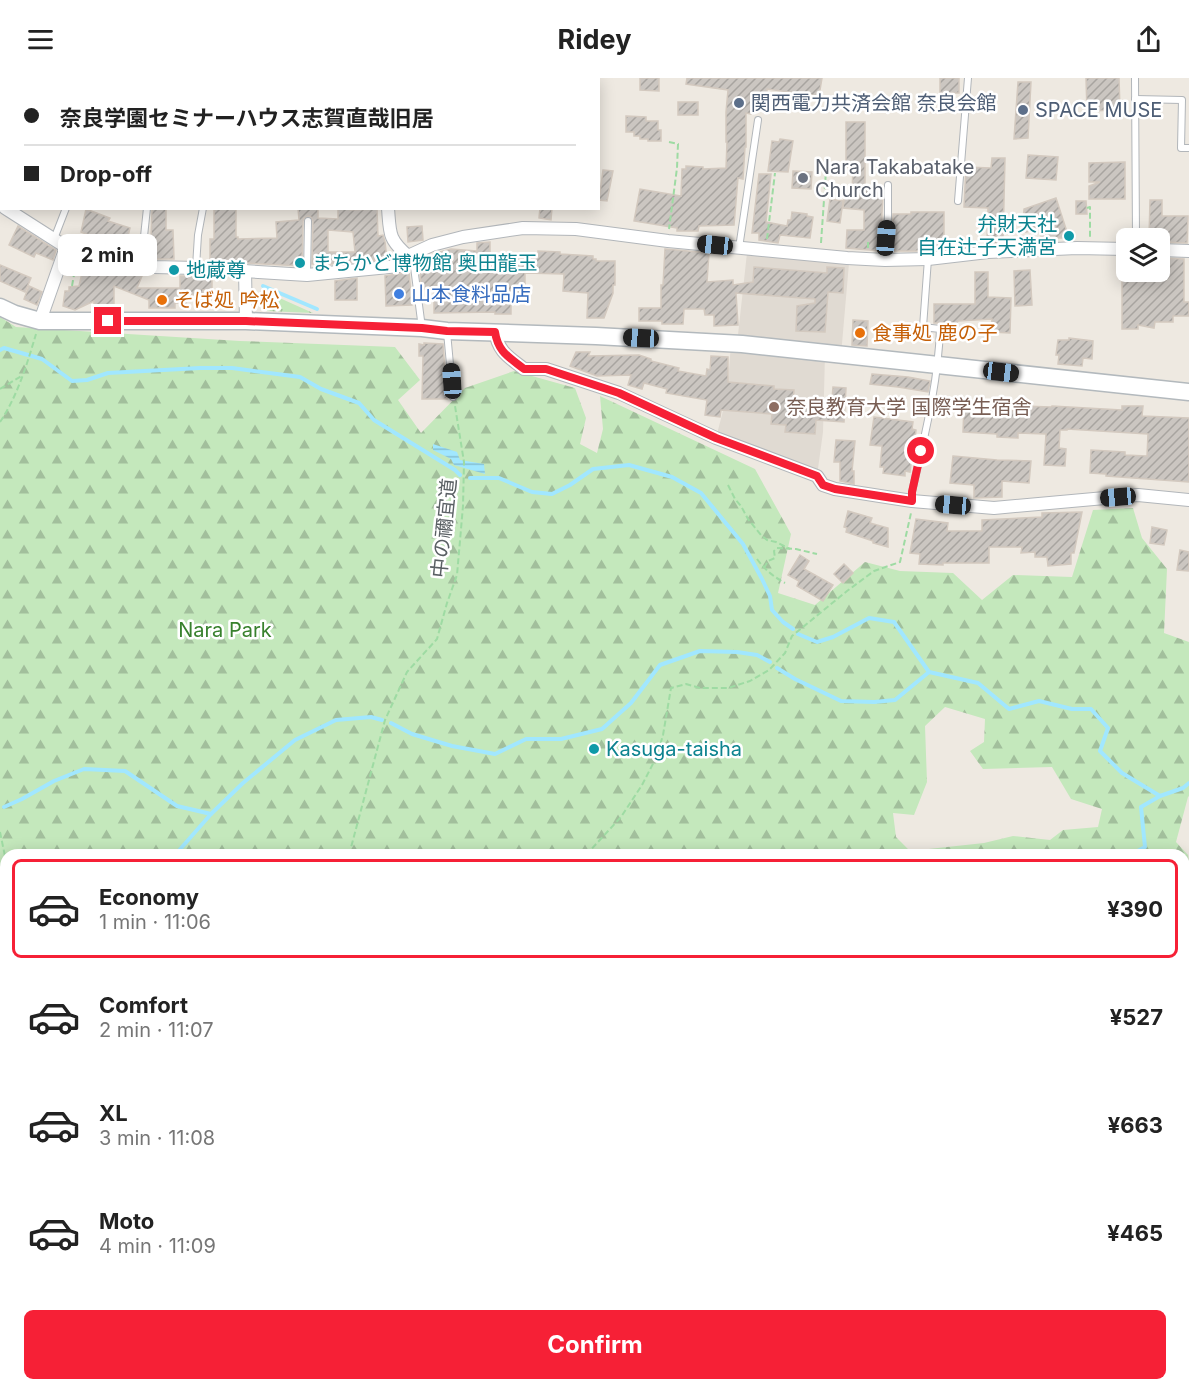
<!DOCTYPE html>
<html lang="en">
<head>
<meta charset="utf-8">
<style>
  :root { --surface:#fff; --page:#f2f2f2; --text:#222; --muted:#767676; --line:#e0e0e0; --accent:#f62036 }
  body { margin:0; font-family:Inter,"Noto Sans JP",sans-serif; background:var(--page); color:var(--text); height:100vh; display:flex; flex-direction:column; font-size:22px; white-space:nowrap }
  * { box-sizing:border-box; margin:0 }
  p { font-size:20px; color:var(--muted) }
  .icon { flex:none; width:33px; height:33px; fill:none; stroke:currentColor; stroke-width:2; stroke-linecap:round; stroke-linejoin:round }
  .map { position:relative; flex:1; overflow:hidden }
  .drawer { position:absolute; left:0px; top:771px; width:1190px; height:542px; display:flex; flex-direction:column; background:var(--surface); border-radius:18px 18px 0 0; box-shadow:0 3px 15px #0003 }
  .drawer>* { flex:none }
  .hud { position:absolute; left:0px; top:0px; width:600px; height:132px; box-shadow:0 3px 15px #0003; display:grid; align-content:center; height:132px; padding:0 24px; background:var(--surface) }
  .buttons { position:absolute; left:1116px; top:150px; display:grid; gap:12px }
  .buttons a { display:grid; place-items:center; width:54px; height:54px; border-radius:9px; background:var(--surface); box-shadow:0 3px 15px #0003; font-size:30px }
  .end { position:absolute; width:27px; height:27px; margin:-14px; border:8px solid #f62036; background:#fff; box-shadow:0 0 0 3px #fff }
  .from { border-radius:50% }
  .bubble { position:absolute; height:42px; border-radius:9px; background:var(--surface); box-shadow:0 3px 15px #0003; font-size:20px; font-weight:700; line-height:42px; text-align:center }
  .car { position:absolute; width:18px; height:36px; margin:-18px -9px; border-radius:8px; box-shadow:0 0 4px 2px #0007; background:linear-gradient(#222 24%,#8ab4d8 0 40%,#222 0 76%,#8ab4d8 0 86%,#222 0) }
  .hud b { display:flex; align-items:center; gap:21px; height:57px; font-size:22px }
  .hud b+b { border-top:2px solid var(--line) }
  .hud i { width:15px; height:15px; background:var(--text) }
  ul { padding:10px 0 0; list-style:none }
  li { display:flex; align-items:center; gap:18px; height:99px; margin:0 12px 9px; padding:0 12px; border:3px solid transparent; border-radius:9px }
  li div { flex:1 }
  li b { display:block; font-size:22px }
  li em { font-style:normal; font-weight:700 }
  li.on { border-color:var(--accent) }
  li>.icon { width:54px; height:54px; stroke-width:1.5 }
  .action { display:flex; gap:12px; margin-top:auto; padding:12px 24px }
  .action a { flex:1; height:69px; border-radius:9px; background:var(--accent); color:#fff; font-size:24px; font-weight:700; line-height:69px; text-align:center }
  header { display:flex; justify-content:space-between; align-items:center; height:78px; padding:0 24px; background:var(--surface); font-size:27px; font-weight:700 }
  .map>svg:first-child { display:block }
  .education { fill:#e0dad2 }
  .grass { fill:url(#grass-tufts) }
  .forest { fill:url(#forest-firs); fill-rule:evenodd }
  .garden { fill:url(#garden-dots) }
  .water { fill:url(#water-rules) }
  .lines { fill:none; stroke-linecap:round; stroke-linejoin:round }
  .stream { stroke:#a1e7ff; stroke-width:4 }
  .building { fill:url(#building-hatch); stroke:#d3c9bf; stroke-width:1.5; fill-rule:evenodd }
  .lane-casing { stroke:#b2b6ba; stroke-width:8 }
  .street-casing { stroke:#b2b6ba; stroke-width:14 }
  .secondary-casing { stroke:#b3b9bd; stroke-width:19 }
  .path { stroke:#9edba3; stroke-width:2; stroke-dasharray:6 3; stroke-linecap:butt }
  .lane { stroke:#fff; stroke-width:6 }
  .street { stroke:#fff; stroke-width:12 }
  .secondary { stroke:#fff; stroke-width:16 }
  .route { stroke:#f62036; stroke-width:8 }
  .service-dot { fill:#5c6f8a; stroke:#fff; stroke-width:2 }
  .worship-dot { fill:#6b7280; stroke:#fff; stroke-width:2 }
  .culture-dot { fill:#0f9aa8; stroke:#fff; stroke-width:2 }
  .shop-dot { fill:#3f7fe0; stroke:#fff; stroke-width:2 }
  .food-dot { fill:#e8710a; stroke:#fff; stroke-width:2 }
  .education-dot { fill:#8d6e63; stroke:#fff; stroke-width:2 }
  .labels { text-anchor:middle; stroke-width:5; stroke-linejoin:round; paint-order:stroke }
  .service-label { font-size:20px; fill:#4e5e75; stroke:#fff; text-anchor:start }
  .worship-label { font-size:20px; fill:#5b616d; stroke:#fff; text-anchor:start }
  .culture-label { font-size:20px; fill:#0d838f; stroke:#fff; text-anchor:start }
  .shop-label { font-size:20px; fill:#366cbe; stroke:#fff; text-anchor:start }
  .food-label { font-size:20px; fill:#c56008; stroke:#fff; text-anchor:start }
  .education-label { font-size:20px; fill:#785e54; stroke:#fff; text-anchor:start }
  .street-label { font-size:20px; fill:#5a6064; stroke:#fff }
  .park-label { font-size:20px; fill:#38812d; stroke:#fff }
</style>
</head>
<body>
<header><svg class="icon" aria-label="menu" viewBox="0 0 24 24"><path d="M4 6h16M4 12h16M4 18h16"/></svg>Ridey<svg class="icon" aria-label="share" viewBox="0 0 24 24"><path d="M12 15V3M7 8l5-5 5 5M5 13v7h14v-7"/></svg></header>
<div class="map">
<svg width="1189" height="1312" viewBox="0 0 1189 1312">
  <defs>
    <pattern id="grass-tufts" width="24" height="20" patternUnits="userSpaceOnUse" patternTransform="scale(1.5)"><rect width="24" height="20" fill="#c4e8bc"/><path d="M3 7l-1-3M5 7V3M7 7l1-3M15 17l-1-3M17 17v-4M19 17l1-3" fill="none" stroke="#a2bf9c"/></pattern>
    <pattern id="forest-firs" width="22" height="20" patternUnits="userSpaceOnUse" patternTransform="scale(1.5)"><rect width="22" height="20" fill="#c4e8bc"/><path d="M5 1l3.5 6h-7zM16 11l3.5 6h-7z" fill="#a2bf9c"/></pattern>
    <pattern id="garden-dots" width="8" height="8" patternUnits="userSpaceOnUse" patternTransform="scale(1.5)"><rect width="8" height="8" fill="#c4e8bc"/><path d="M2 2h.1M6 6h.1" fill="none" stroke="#a2bf9c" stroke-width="1.8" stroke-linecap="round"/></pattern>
    <pattern id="water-rules" width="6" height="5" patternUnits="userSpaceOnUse" patternTransform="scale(1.5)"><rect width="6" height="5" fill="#a1e7ff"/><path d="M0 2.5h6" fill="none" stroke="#86bfd2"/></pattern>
    <pattern id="building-hatch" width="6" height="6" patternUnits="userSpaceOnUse" patternTransform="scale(1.5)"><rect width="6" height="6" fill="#cbc6c1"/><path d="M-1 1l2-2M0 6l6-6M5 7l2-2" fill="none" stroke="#a8a4a0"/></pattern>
  </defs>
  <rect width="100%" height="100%" fill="#eee9e1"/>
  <path class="education" d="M747 175 849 185 841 277 825 276 823 354 817 398 716 360 727 317 731 266H737Z"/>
  <path class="grass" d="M264 213 313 235 265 233Z"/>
  <g class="forest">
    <path d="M0 239 16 249 240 263 395 269 420 302 398 322 421 355 465 310 514 293 575 310 586 340 580 366 597 375 603 351 600 318 755 391 791 456 778 515 815 527 865 484 900 493 953 495 982 522 1013 497 1072 499 1093 432 1133 430 1142 460 1167 491 1164 555 1189 564V718L1188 719 1176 764 1188 777 1189 785V1312H571L570 1310 580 1306H1184V777H6V1042L2 1043V1054H0ZM945 629 985 641 984 664 970 673 983 691 1052 689 1071 721 1102 731 1098 749 1063 752 1050 762 1013 758 984 765 910 773 896 759 893 735 914 737 927 704 925 648Z"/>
    <path d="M0 1230H6V1306H164L184 1312H0Z"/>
    <path d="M206 1307 432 1306 439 1312H198Z"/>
  </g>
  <path class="garden" d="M605 1306H897L901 1312H605Z"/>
  <path class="water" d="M433 366 457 374 460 382 484 386 485 396 454 387 451 381 433 372Z"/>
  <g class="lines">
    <g class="stream">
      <path d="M263 208 317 231"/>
      <path d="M0 272 4 270 42 281 72 303 87 302 108 295 200 290H232L300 299 321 311 359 325 374 342 455 392 460 397"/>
      <path d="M470 400H499L532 414 552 416 570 407 593 391 629 387 672 399 701 415 743 466 762 501 770 518 772 532 783 544 793 551"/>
      <path d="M798 556 817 564 833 559 869 540 894 544 929 594 978 605 1009 631 1039 623 1072 631H1091L1108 650 1100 673 1122 695 1160 718 1183 710 1189 705"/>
      <path d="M777 590 795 601 841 623 874 624 895 622 929 594"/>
      <path d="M391 645 412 656 452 668 495 676 526 661H561L602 651 631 625 660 587 700 573 737 574 757 577 770 584"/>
      <path d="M4 729 22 721 54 703 84 691 125 693 177 728 211 736 243 705 295 662 336 642 371 639 382 642"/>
      <path d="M175 777 211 736"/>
      <path d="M1130 777 1145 769 1141 729 1160 718"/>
      <path d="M1184 954 1189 945"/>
      <path d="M1 1001 6 998"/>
      <path d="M1184 1091 1189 1088"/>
      <path d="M121 1306 130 1309 133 1312"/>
      <path d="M35 1310 41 1306"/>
      <path d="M956 1312 960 1306"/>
    </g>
  </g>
  <g class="building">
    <path d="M640 0H659V13L640 12Z"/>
    <path d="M687 0H822L819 18 767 11V17L751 16V36L746 35V69H745L743 101 738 100 734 147 699 148 698 153H677V150L634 143 640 111 681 118 682 91H686V88L703 89V91L726 90 727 64H726V34L728 12 686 6Z"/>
    <rect x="940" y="0" width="19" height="15"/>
    <path d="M1086 0H1119L1120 32 1087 33Z"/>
    <path d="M1018 4H1031L1028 60 1014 61Z"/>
    <rect x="678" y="24" width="20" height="13"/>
    <path d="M626 38 646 39V43H658V52H661V63H648V61H640V58H634V54H626Z"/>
    <path d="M846 44H865V108H875L874 115H883L880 173 846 170 847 152H864V132L843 130 845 114 852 115 853 89H846Z"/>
    <path d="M780 61 793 63 788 94 768 93 772 63 779 64Z"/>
    <path d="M1028 77 1058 79 1056 102 1026 100Z"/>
    <path d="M992 80H1005L1003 165 987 166 988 130 964 129 966 89 991 90Z"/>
    <path d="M1125 84V121H1089V108L1100 104H1089V85Z"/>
    <path d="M603 92 613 93 607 123 599 122Z"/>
    <path d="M793 93 812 94 811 111 792 110Z"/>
    <path d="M759 96H771L766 144 787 148 788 142H791L792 134 807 136V138L813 139 810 160 780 157 778 165 759 162V155H752Z"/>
    <path d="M1056 120 1069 160H1041V153L1033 155V152L1026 154 1023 144 1024 131Z"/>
    <path d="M830 121 843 123 840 145 827 143Z"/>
    <path d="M1150 122H1162V138H1188L1187 165 1160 164V160H1149Z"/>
    <path d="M1076 123H1086L1087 136H1076Z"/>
    <path d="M152 130H166V152H173L174 181H155L147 179 149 161H151Z"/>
    <path d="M214 130 236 131V159H238V161L277 160 276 144 299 142 298 130H318V140L338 141V130H350V132L377 131 378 158 383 157 385 164 387 181 332 186H312L313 143 311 139 308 138 304 140 303 143 302 188 210 183V161H214ZM328 152 353 154 355 174H328Z"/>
    <path d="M540 130H552L551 142 539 140Z"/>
    <path d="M86 131 110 140 108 143 130 150 128 158 139 159 137 177 93 162 94 159 81 154Z"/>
    <path d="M911 134H944V170H926V173H891L893 136H911Z"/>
    <path d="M18 148 56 172 53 182 36 175 34 179 9 167Z"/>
    <path d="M422 148 423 162 408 164 407 149Z"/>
    <path d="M490 164V180H531L538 179V173L560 174V176L593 178V181H596V183H615V207H613V215L604 240H587L588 215 563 213 564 196 525 195V219H511V236H495V234L434 235V209L422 212 420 195H423L422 185 438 181 436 175 451 171 477 173V165Z"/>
    <path d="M665 171 709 175 707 204 733 202V207L753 204 754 189 827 195V189L844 190 843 215 828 214 825 254 796 253 797 228 815 225V221L736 215 738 247 714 248V237H705L704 231H684L683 246H662V243H639V230H661V207H663Z"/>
    <path d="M1160 180 1184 181V224H1189V238H1173V244H1155L1154 250 1138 247V251H1122V198H1126V194H1160Z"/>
    <path d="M85 182 142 198 137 210H180V198H196L212 199V212H203V217H186V225H175V230H149V222L114 208V227H112V232H94V223L75 232 63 228 65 213H69V209L79 208Z"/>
    <path d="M0 187 31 200 25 214 0 203Z"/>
    <path d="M1030 192 1032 227 1015 228 1014 193Z"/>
    <path d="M975 194H988V219L1011 220 1010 255 991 254 992 241 958 243 957 245H934V226H975Z"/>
    <path d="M403 195H409L412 227 386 228 385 198Z"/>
    <path d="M357 200V222H335V203Z"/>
    <path d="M29 208 42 214 37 227 24 221Z"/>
    <path d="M853 242 868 243 867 268 852 267Z"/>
    <path d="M1069 260 1093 263 1092 281 1083 280 1082 288 1058 286 1059 277H1056L1058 262H1069Z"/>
    <path d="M424 265 443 266 447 321H422L423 278H419V266L424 267Z"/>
    <path d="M576 274H590L588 278 639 277 651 281V283L679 290 678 293 706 298 707 291 710 292 711 278 728 279V304L774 308V311L794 312 793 329 831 332 833 309 846 310 844 344 816 342 815 356 785 354 786 347 771 346 772 336 721 332 720 339 705 337 707 322 666 315 667 311 644 305 642 311 628 307 631 297 597 298 570 288Z"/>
    <path d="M872 296 908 299 930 303 928 314 898 309 870 306Z"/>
    <path d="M964 328H985V331L1023 333V328L1051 329 1052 328 1122 332V328H1143L1142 338 1189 340V404L1106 398V396L1090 395 1091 372 1125 374V377L1147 378 1148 356 1067 351V352H1060L1059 370 1066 371 1065 388 1044 387 1046 356 1018 355V360L997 359V356L963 354Z"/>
    <path d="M874 339 913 344 912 351 916 352 915 361H917L914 378H912L910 394 905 393V398L883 395 884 389H880L882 368 870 367Z"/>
    <path d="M836 362 855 363 852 393H854V406L840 403V384H834Z"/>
    <path d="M953 378 997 382 1031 383 1029 405 1002 403V419L974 420V407L950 405Z"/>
    <path d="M848 433 872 440 870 445 888 450V469L873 465V463L846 454 847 450 844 449Z"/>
    <path d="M1082 434 1074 475H1071V486L1048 488 1047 479H1035V474L1021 475 1022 469H989V485H943V487L919 486 920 476 910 475 916 441 948 445 947 453H982V442L1042 439V435Z"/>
    <path d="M1152 449 1167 452 1164 467 1150 465Z"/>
    <path d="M1180 472 1189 474V493L1177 492Z"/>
    <path d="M800 477 809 483 804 491 833 507 823 523 797 508 799 503 788 497Z"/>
    <path d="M844 486 853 495 843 505 834 496Z"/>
  </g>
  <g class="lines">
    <defs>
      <g id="lane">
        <path d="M75 0V2"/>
        <path d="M1135 0 1136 160"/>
        <path d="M148 2V0"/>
        <path d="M1135 21 1182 22 1181 70H1189"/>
        <path d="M958 123 968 0"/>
        <path d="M54 161 66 130"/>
        <path d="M739 170 758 42"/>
        <path d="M408 178 414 189 422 250"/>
        <path d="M885 182 888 138V107"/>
        <path d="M141 187 147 130"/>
        <path d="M196 189 198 157 203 130"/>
        <path d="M307 197 308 143"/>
        <path d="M447 254 453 319"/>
        <path d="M912 423V414C924 360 938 307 940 251L923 249 928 181"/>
      </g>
      <g id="street">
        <path d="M386 0V2"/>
        <path d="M5 130 66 169 154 189 196 190 307 197 399 188 408 178 432 167 463 159 523 150 576 151 668 163 847 180 885 182 928 181 988 174 1077 170 1126 171"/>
        <path d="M388 130C390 155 388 161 408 178"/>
        <path d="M1160 172 1189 173"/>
        <path d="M245 193 246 243"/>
        <path d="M40 243 66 169"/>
        <path d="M495 253C498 274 509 279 524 291H546L619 315 716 360 817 398 823 407 835 411 912 423 994 430 1138 417 1189 422"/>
        <path d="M2 1018 6 1017"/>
        <path d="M1184 1302H1189"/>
      </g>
      <path id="secondary" d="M0 229 15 236 40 243H246L422 250 447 253 596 258 742 266 1189 314"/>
    </defs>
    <use href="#lane" class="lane-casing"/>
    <use href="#street" class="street-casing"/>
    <use href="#secondary" class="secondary-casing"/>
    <g class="path">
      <path d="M669 64 678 66 677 90 669 151"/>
      <path d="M1087 130 1090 129V159"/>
      <path d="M767 161 775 95"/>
      <path d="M821 165 826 93"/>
      <path d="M868 170V163"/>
      <path d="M72 208 75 191 80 185"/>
      <path d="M0 311 23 297"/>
      <path d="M0 344C18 317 27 286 36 256"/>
      <path d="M728 407 735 421 741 428 748 441 761 457 767 462 776 464 790 471"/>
      <path d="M757 481C765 492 774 499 785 505"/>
      <path d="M764 490 768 483 775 480 774 473 777 470 796 471 817 476"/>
      <path d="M0 754 6 783"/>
      <path d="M349 777 385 642 407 594 437 561 447 525 457 497 463 428 464 384 455 328"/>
      <path d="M586 777 621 739 642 707 657 678 663 657 671 610 686 606 700 610H728L750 603 769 592 785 575 792 558 847 513 874 493 900 484 911 435"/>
      <path d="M897 777 898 775"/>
      <path d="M1184 802 1189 801"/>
      <path d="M0 942 6 960"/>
      <path d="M0 980H6"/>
      <path d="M6 1145V1149"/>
      <path d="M233 1306 234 1312"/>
      <path d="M311 1306V1312"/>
      <path d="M617 1306 618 1312"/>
      <path d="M737 1306 763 1312"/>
      <path d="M790 1306 792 1312"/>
      <path d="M1048 1306V1312"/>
      <path d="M30 1312 34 1306"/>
      <path d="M932 1312 938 1306"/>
    </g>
    <use href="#lane" class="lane"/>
    <use href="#street" class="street"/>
    <use href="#secondary" class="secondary"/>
  </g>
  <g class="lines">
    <path class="route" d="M108 243H246L422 250 447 253 495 254C498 274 509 279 524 291H546L619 315 716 360 817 398 823 407 835 411 912 423V414L921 373"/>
  </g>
  <g class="service-dot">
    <circle cx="739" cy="25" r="6"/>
    <circle cx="1023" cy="32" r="6"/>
  </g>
  <circle class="worship-dot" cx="803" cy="100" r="6"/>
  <g class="culture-dot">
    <circle cx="1069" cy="158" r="6"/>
    <circle cx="300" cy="185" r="6"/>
    <circle cx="174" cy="192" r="6"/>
    <circle cx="594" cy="671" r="6"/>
  </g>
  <circle class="shop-dot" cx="399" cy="216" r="6"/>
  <g class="food-dot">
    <circle cx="162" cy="222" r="6"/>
    <circle cx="860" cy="255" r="6"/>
  </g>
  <circle class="education-dot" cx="774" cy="329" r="6"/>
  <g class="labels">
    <g class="service-label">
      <text x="751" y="32">関西電力共済会館 奈良会館</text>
      <text x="1035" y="39">SPACE MUSE</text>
    </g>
    <g class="worship-label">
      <text x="815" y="96">Nara Takabatake<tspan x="815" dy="23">Church</tspan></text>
    </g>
    <g class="culture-label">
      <text x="1057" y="153" text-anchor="end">弁財天社<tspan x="1057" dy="23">自在辻子天満宮</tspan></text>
      <text x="312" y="192">まちかど博物館 奥田龍玉</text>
      <text x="186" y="199">地蔵尊</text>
      <text x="606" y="678">Kasuga-taisha</text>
    </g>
    <g class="shop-label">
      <text x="411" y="223">山本食料品店</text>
    </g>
    <g class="food-label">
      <text x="174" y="229">そば処 吟松</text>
      <text x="872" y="262">食事処 鹿の子</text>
    </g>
    <g class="education-label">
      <text x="786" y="336">奈良教育大学 国際学生宿舎</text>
    </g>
    <g class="street-label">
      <text transform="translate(444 450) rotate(-84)" y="7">中の禰宜道</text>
    </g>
    <g class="park-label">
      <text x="225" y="559">Nara Park</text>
    </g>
  </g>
</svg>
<div class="buttons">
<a><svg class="icon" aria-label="layers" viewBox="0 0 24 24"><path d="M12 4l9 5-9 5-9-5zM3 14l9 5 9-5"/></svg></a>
</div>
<i class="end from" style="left:921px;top:373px"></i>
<i class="end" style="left:108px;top:243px"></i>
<div class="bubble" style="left:58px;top:156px;width:99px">2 min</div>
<i class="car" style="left:886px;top:160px;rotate:4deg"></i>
<i class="car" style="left:715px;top:167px;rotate:276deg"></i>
<i class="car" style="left:641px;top:260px;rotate:273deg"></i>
<i class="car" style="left:1001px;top:294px;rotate:97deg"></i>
<i class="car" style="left:452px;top:303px;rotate:356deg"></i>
<i class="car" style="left:1118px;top:419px;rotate:265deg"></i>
<i class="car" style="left:953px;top:427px;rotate:275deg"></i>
<div class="hud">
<b><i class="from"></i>奈良学園セミナーハウス志賀直哉旧居</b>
<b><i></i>Drop-off</b>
</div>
<section class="drawer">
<ul>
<li class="on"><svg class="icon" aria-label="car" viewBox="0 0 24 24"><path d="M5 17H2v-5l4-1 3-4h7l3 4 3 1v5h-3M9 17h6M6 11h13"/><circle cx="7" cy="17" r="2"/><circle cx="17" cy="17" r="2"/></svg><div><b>Economy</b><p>1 min · 11:06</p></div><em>¥390</em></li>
<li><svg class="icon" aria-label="car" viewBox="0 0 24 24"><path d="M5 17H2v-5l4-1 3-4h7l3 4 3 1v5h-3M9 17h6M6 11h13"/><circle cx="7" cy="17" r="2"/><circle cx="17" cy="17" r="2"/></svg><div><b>Comfort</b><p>2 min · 11:07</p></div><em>¥527</em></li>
<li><svg class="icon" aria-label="car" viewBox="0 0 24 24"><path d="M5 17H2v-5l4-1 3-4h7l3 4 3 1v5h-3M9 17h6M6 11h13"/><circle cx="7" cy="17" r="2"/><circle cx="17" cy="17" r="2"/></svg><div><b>XL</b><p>3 min · 11:08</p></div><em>¥663</em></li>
<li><svg class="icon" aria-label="car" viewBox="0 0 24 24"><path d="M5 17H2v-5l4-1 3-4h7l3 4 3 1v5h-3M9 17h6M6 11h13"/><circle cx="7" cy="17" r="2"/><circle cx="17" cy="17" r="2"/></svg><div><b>Moto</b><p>4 min · 11:09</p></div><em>¥465</em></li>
</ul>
<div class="action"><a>Confirm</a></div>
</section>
</div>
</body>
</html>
